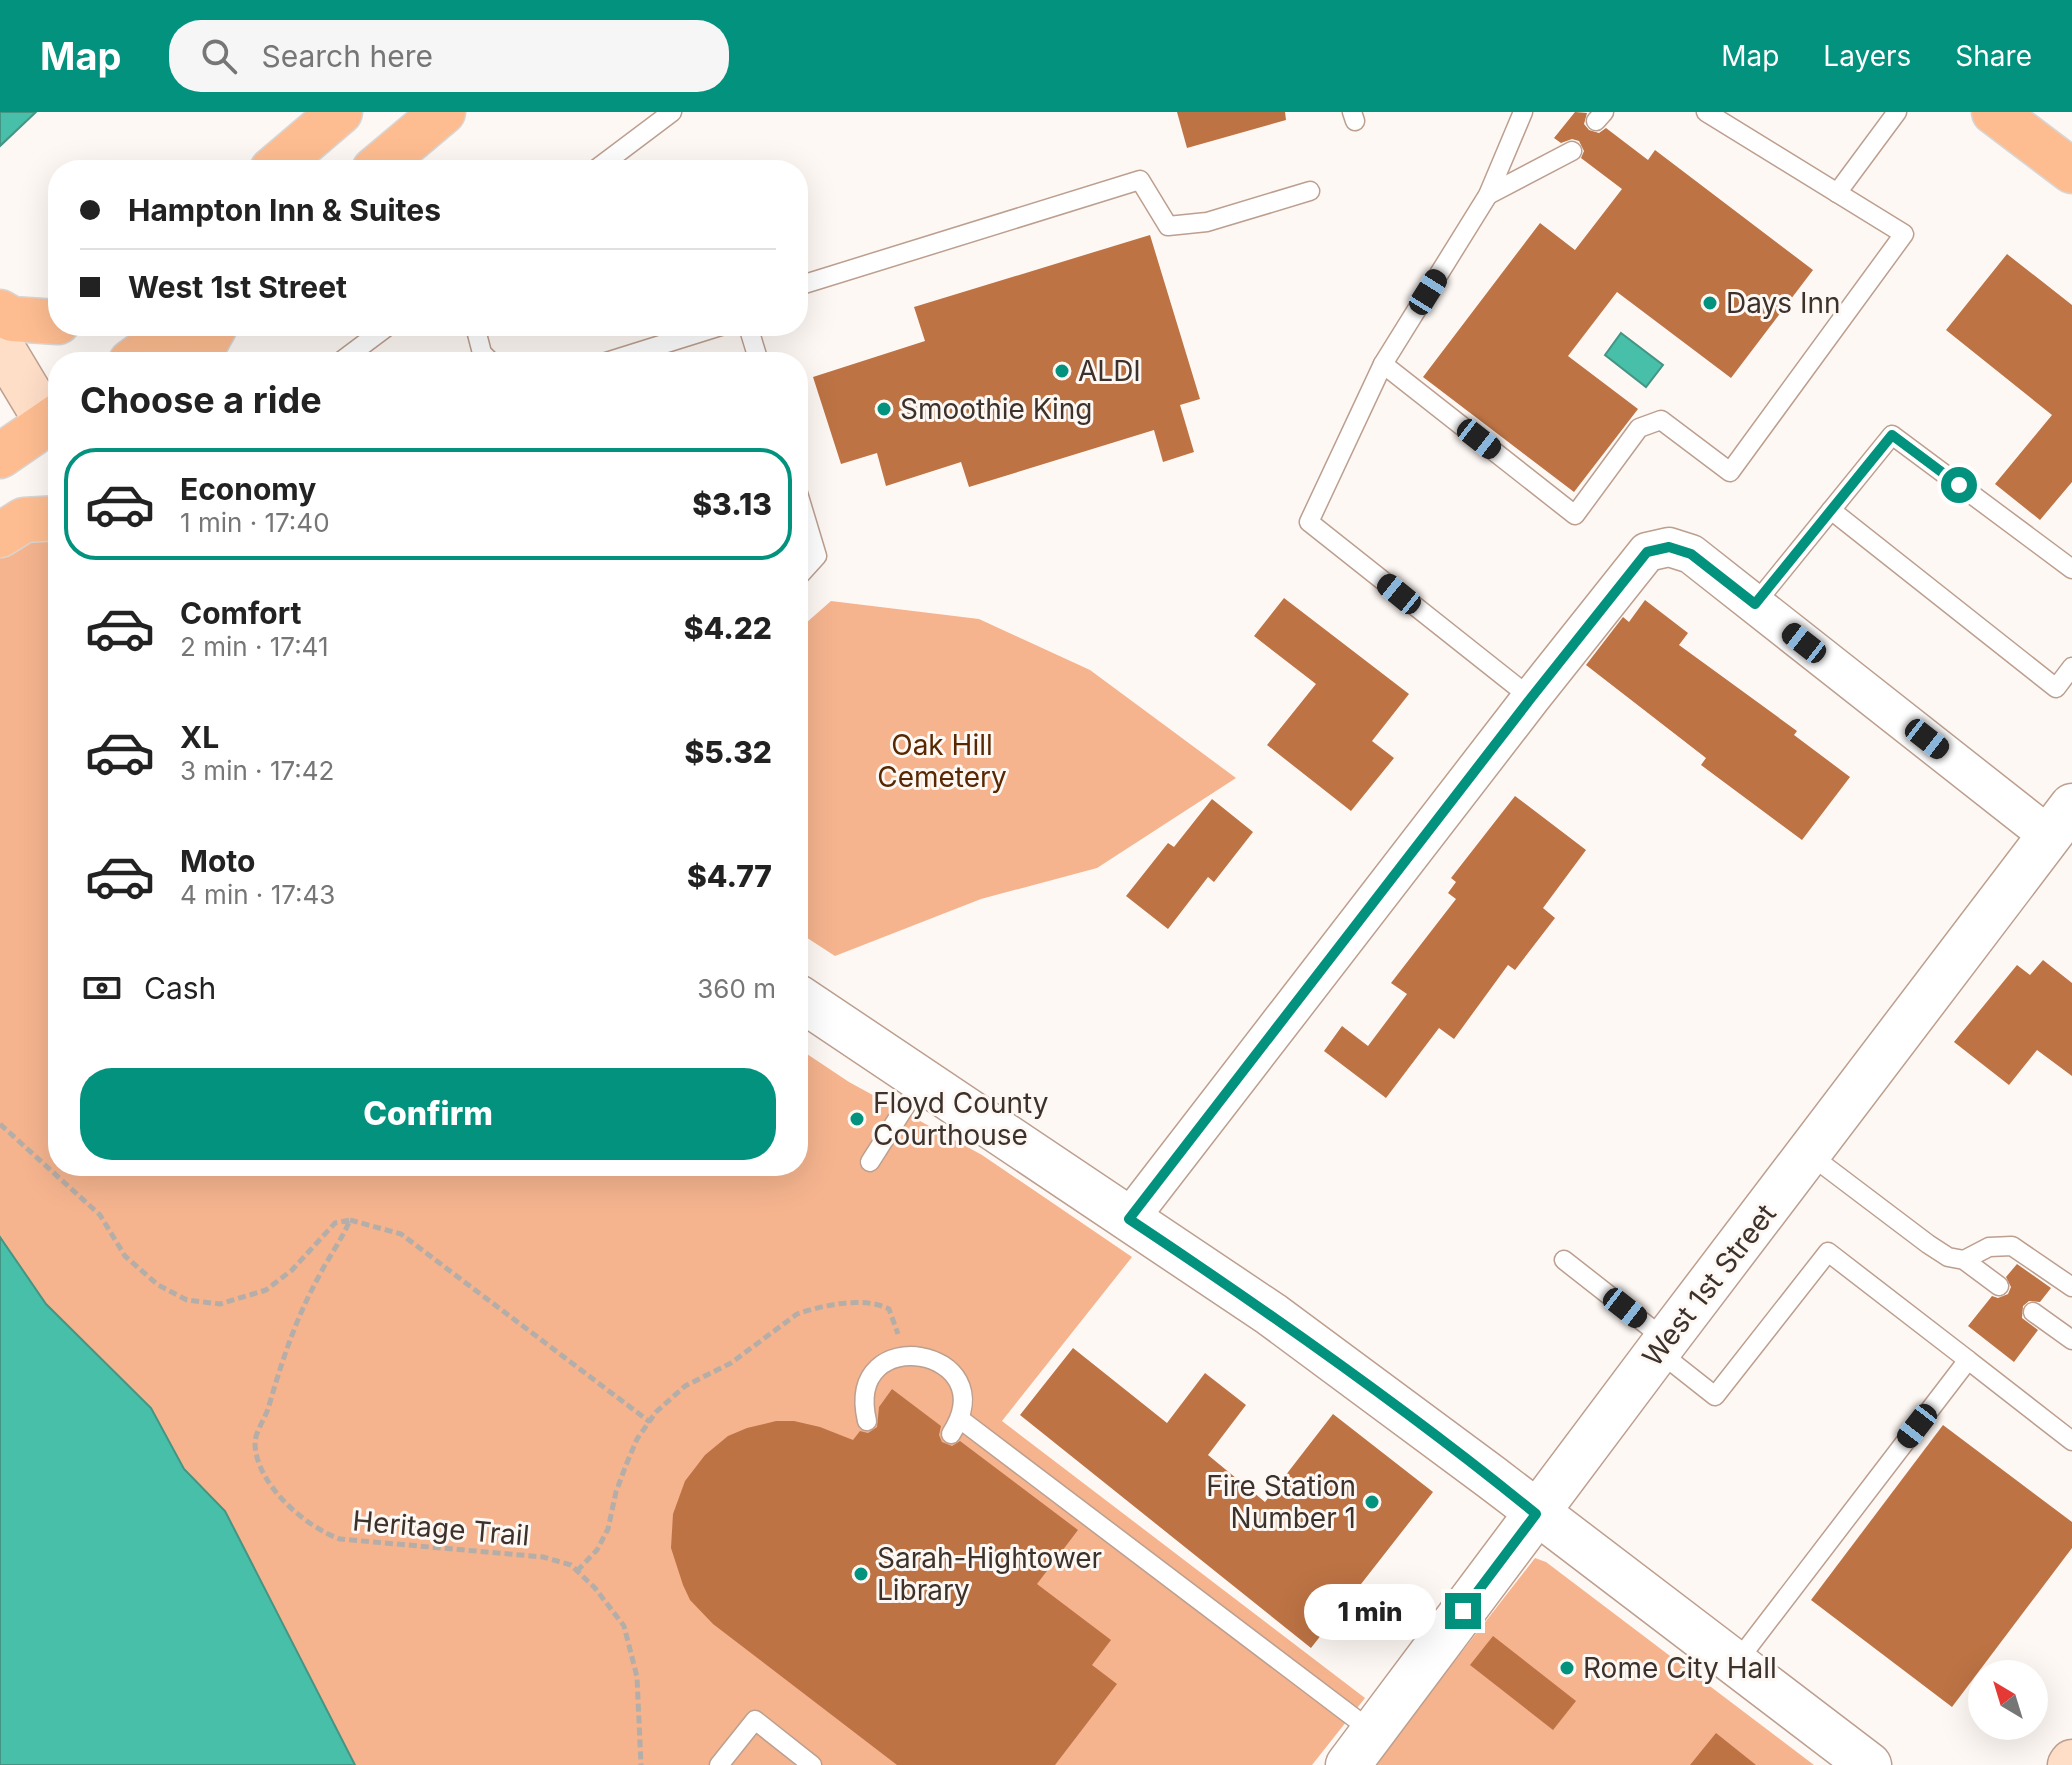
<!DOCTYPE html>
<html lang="en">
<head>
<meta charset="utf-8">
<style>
  :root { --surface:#fff; --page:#f6f6f6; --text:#222; --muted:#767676; --line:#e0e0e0; --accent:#02927d }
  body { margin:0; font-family:Inter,sans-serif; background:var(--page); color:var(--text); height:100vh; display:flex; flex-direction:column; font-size:30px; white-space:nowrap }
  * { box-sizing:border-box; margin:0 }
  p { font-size:26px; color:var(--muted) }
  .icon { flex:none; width:44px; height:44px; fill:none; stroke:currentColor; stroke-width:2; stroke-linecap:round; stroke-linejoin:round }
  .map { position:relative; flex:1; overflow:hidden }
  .sheet { position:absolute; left:48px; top:240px; width:760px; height:824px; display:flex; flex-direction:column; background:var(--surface); border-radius:32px; box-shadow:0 8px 32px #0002 }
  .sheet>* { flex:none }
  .top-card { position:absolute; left:48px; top:48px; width:760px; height:176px; border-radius:32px; box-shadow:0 8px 32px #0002; display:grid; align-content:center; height:176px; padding:0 32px; background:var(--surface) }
  .needle { width:52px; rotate:322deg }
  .buttons { position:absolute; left:1968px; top:1548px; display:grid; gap:16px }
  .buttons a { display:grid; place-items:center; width:80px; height:80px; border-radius:50%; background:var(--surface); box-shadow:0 8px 32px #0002; font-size:40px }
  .end { position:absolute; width:36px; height:36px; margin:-18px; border:10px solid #02927d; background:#fff; box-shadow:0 0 0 4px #fff }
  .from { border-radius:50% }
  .bubble { position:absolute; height:56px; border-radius:28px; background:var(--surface); box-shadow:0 8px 32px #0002; font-size:26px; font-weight:800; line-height:56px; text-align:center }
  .car { position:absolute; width:24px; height:48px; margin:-24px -12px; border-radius:10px; box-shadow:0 0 6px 2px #0007; background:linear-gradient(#222 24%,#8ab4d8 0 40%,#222 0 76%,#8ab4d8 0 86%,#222 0) }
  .top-card b { display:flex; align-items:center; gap:28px; height:76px; font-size:30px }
  .top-card b+b { border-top:2px solid var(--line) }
  .top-card i { width:20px; height:20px; background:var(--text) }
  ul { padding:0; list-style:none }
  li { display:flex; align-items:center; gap:24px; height:112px; margin:0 16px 12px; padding:0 16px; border:4px solid transparent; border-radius:32px }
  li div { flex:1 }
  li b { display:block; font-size:30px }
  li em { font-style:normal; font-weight:800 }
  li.on { border-color:var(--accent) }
  li>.icon { width:72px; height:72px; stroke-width:1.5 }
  h2 { padding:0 32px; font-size:36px; line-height:96px }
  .pay { display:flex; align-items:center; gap:20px; height:88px; padding:0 32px; font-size:30px }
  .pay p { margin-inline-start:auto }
  .action { display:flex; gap:16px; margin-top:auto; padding:16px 32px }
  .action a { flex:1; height:92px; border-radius:32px; background:var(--accent); color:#fff; font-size:32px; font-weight:800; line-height:92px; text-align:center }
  header { display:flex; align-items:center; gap:48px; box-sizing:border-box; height:112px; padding:0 40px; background:var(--accent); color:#fff }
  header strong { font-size:38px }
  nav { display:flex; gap:44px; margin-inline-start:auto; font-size:28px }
  .search { width:560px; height:72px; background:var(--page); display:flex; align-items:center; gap:20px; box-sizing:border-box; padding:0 28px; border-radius:32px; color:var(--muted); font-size:30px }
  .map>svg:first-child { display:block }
  .green { fill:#f5b48e }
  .water { fill:#47bfa9; stroke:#449583; stroke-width:2 }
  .building { fill:#bd7344 }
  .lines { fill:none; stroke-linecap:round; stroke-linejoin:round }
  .service-casing { stroke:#bc9f8f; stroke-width:21 }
  .minor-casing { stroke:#bc9f8f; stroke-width:41 }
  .tertiary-casing { stroke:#bc9f8f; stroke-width:47 }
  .secondary-casing { stroke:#bc9f8f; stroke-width:47 }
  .primary-casing { stroke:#d8d6d5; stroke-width:47 }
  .path { stroke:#b5aea8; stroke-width:5; stroke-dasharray:8 4; stroke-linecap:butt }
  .service { stroke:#fff; stroke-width:18 }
  .minor { stroke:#fff; stroke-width:38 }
  .tertiary { stroke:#fff; stroke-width:44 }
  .secondary { stroke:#ffdec8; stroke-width:44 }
  .primary { stroke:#febd91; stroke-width:44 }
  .route { stroke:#02927d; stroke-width:10 }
  .poi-dot { fill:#02927d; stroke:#fef8f4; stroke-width:3 }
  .labels { text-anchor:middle; stroke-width:6; stroke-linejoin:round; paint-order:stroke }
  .poi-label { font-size:28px; fill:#3d322b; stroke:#fef8f4; text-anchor:start }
  .park-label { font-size:28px; fill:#592802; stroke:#fef8f4 }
  .street-label { font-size:28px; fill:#3d322b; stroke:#fef8f4 }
</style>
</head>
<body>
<header>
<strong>Map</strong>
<div class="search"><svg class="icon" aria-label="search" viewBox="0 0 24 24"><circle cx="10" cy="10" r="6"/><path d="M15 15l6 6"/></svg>Search here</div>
<nav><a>Map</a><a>Layers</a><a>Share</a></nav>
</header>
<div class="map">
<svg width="2072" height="1653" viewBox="0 0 2072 1653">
  <rect width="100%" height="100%" fill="#fef8f4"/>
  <g class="green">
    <path d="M58 420V1054H798V936L849 970 982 1043 1132 1145 1002 1309 1365 1586 1312 1653H166L0 1371V436Z"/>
    <path d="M831 489 979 507 1090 558 1236 666 1097 756 981 787 835 844 798 820V518Z"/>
    <path d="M1535 1446 1546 1450 1814 1653H1374Z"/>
  </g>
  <g class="water">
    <path d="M0 0H36L0 34Z"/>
    <path d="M1621 221 1663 253 1646 275 1605 243Z"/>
    <path d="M0 1125 46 1192 151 1296 184 1357 225 1399 355 1653H0Z"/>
  </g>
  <g class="building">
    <path d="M1177 0H1285L1286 8 1187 36Z"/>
    <path d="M1575 0 1587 1 1584 12 1589 18 1599 21 1606 16 1648 48 1655 38 1813 158 1731 266 1617 180 1568 244 1638 297 1574 380 1423 265 1540 111 1575 138 1622 77 1581 46 1584 39 1579 29 1572 27 1561 31 1554 26Z"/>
    <path d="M1150 123 1200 287 1180 293 1194 340 1163 350 1154 318 969 375 961 350 886 374 877 341 841 352 813 265 925 229 914 195Z"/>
    <path d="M2007 142 2072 193V370L2040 408 1995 372 2052 303 1946 218Z"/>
    <path d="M1284 486 1409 582 1372 629 1394 646 1351 699 1267 633 1316 572 1254 524Z"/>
    <path d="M1645 488 1688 521 1679 533 1797 619 1794 623 1850 665 1802 728 1701 653 1706 646 1586 553 1623 505 1629 510Z"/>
    <path d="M1515 684 1586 738 1543 796 1555 806 1515 858 1508 853 1454 927 1439 916 1386 986 1324 939 1342 914 1368 934 1407 882 1391 871 1456 787 1448 781 1456 770 1451 766Z"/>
    <path d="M1212 687 1253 720 1214 770 1208 765 1168 817 1126 784 1168 731 1174 735Z"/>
    <path d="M2043 848 2072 871V964L2037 938 2009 973 1954 930 2017 853 2030 863Z"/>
    <path d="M2017 1152 2051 1176 2040 1190 2029 1189 2023 1194 2022 1206 2038 1218 2014 1250 1968 1214 1992 1184 1998 1186 2008 1182 2011 1175 2006 1165Z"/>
    <path d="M1073 1236 1167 1311 1205 1261 1246 1293 1208 1343 1265 1390 1333 1302 1433 1380 1311 1536 1020 1303Z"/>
    <path d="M892 1277 941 1314 939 1323 942 1330 952 1334 960 1329 1078 1418 1037 1472 1111 1528 1092 1553 1117 1572 1055 1653H897L713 1512 690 1488 683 1473 671 1436 673 1402 685 1369 705 1343 728 1324 747 1316 776 1309H794L820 1315 853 1328 860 1319 868 1321 877 1315 879 1295Z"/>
    <path d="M1943 1313 2072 1410V1436L1952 1595 1811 1488Z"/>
    <path d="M1493 1524 1576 1589 1553 1618 1470 1553Z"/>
    <path d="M1716 1621 1756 1653H1690Z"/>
  </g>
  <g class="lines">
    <defs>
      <g id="service">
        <path d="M1352 0 1355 9"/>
        <path d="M1523 0 1488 83 1383 252 1309 410 1531 586"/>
        <path d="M1596 9 1604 0"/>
        <path d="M595 58 672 0"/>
        <path d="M1837 81 1897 0"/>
        <path d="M1488 83 1572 39"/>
        <path d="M798 174 1140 68 1168 114 1207 110 1310 79"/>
        <path d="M475 214 482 241 491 250"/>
        <path d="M748 214 759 250"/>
        <path d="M340 250 388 214"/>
        <path d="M606 250 721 214"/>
        <path d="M1383 252 1575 403 1639 316 1661 308 1730 360 1904 122 1706 0"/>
        <path d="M798 381 817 444 798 465"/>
        <path d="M1831 398 2056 576 2072 555"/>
        <path d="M1755 492 1892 323 2072 457"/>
        <path d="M1809 1042 1928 1132 1948 1145 1964 1148 1999 1174"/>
        <path d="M870 1050 922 968"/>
        <path d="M1564 1148 1666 1228"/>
        <path d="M1964 1148 1989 1135 2012 1134 2072 1175"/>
        <path d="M2033 1200 2072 1228"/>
        <path d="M1658 1239 1715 1284 1828 1140 1968 1248"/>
        <path d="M960 1307 1373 1620"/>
        <path d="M867 1309C843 1207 1007 1236 951 1322"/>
        <path d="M1736 1551 1968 1248 2072 1329"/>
        <path d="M719 1653 755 1608 812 1653"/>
      </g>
      <path id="minor" d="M1129 1107 1531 586 1647 440 1669 435 1691 442 2049 724"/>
      <g id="tertiary">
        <path d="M798 885 1271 1202 1491 1365 1869 1653"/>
        <path d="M1348 1653 1658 1239 2072 694"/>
      </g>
      <g id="secondary">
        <path d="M0 232 48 312"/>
        <path d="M2070 1653 2072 1650"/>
      </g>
      <g id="primary">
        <path d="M1994 0 2072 59"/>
        <path d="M272 58 340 0"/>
        <path d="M374 58 443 0"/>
        <path d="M0 200 12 207 58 210"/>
        <path d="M131 250 180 214"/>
        <path d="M195 250 215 214"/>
        <path d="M0 344 58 304"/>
        <path d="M0 423 24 408 58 406"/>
      </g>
    </defs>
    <use href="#service" class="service-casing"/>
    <use href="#minor" class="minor-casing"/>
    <use href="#tertiary" class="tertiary-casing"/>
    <use href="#secondary" class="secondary-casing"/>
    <use href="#primary" class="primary-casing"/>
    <g class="path">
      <path d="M0 1012 100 1103 125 1144 158 1173 187 1188 220 1192 266 1178 292 1158 335 1111 350 1108C341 1129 328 1146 318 1166 295 1208 281 1252 268 1297 264 1308 255 1321 255 1331 255 1371 305 1415 340 1427L543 1445 571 1453 595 1476 624 1514 637 1565 641 1653"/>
      <path d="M350 1108 401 1122 650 1310"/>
      <path d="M577 1459 597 1438 608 1417 616 1380 626 1353 637 1327 656 1300 685 1274 731 1251 797 1202C823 1193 864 1184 889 1197L898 1222"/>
    </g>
    <use href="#service" class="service"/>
    <use href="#minor" class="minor"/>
    <use href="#tertiary" class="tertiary"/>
    <use href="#secondary" class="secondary"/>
    <use href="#primary" class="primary"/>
  </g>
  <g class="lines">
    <path class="route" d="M1463 1499 1536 1402C1406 1296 1269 1200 1129 1107L1531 586 1647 440 1669 435 1691 442 1755 492 1892 323 1959 373"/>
  </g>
  <g class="poi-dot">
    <circle cx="1710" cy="191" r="8"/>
    <circle cx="1062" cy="259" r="8"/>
    <circle cx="884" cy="297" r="8"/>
    <circle cx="857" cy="1007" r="8"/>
    <circle cx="1372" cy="1390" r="8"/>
    <circle cx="861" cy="1462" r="8"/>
    <circle cx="1567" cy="1556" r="8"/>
  </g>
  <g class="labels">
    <g class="poi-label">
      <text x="1726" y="201">Days Inn</text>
      <text x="1078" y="269">ALDI</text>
      <text x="900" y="307">Smoothie King</text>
      <text x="873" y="1001">Floyd County<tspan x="873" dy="32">Courthouse</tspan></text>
      <text x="1356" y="1384" text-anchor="end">Fire Station<tspan x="1356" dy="32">Number 1</tspan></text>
      <text x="877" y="1456">Sarah-Hightower<tspan x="877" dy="32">Library</tspan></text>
      <text x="1583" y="1566">Rome City Hall</text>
    </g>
    <g class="park-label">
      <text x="942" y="643">Oak Hill<tspan x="942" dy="32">Cemetery</tspan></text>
    </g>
    <g class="street-label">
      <text transform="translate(1709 1173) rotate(-52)" y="10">West 1st Street</text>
      <text transform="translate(441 1416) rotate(5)" y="10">Heritage Trail</text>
    </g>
  </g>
</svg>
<div class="buttons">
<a><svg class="needle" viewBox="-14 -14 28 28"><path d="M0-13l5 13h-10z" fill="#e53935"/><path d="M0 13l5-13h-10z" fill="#767676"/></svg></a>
</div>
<i class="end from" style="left:1959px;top:373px"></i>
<i class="end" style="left:1463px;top:1499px"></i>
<div class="bubble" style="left:1304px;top:1472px;width:132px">1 min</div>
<i class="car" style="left:1428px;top:180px;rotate:32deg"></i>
<i class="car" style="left:1479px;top:327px;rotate:128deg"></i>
<i class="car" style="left:1399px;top:482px;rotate:309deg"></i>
<i class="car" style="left:1804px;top:531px;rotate:308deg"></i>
<i class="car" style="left:1927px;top:627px;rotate:128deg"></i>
<i class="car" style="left:1625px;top:1196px;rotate:128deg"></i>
<i class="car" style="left:1917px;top:1314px;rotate:218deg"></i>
<div class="top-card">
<b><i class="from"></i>Hampton Inn &amp; Suites</b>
<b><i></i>West 1st Street</b>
</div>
<section class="sheet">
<h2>Choose a ride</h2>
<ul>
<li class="on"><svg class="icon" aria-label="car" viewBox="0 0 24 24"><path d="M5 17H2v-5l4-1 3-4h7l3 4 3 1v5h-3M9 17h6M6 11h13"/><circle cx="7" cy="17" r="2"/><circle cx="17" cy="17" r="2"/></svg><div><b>Economy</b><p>1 min · 17:40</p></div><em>$3.13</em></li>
<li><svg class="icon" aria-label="car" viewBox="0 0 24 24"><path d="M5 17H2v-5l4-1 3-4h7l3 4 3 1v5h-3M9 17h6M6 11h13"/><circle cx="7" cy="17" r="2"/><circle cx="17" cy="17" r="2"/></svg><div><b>Comfort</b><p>2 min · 17:41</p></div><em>$4.22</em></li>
<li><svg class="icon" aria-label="car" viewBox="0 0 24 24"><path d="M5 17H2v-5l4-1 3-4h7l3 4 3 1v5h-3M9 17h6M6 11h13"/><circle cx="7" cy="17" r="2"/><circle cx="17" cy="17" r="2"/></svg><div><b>XL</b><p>3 min · 17:42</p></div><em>$5.32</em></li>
<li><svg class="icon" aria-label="car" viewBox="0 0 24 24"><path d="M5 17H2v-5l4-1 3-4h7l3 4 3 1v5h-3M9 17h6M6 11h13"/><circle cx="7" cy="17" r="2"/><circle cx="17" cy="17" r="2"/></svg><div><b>Moto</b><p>4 min · 17:43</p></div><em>$4.77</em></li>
</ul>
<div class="pay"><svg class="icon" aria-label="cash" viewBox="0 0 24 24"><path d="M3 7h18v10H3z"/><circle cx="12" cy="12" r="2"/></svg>Cash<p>360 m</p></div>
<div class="action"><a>Confirm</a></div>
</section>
</div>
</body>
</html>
